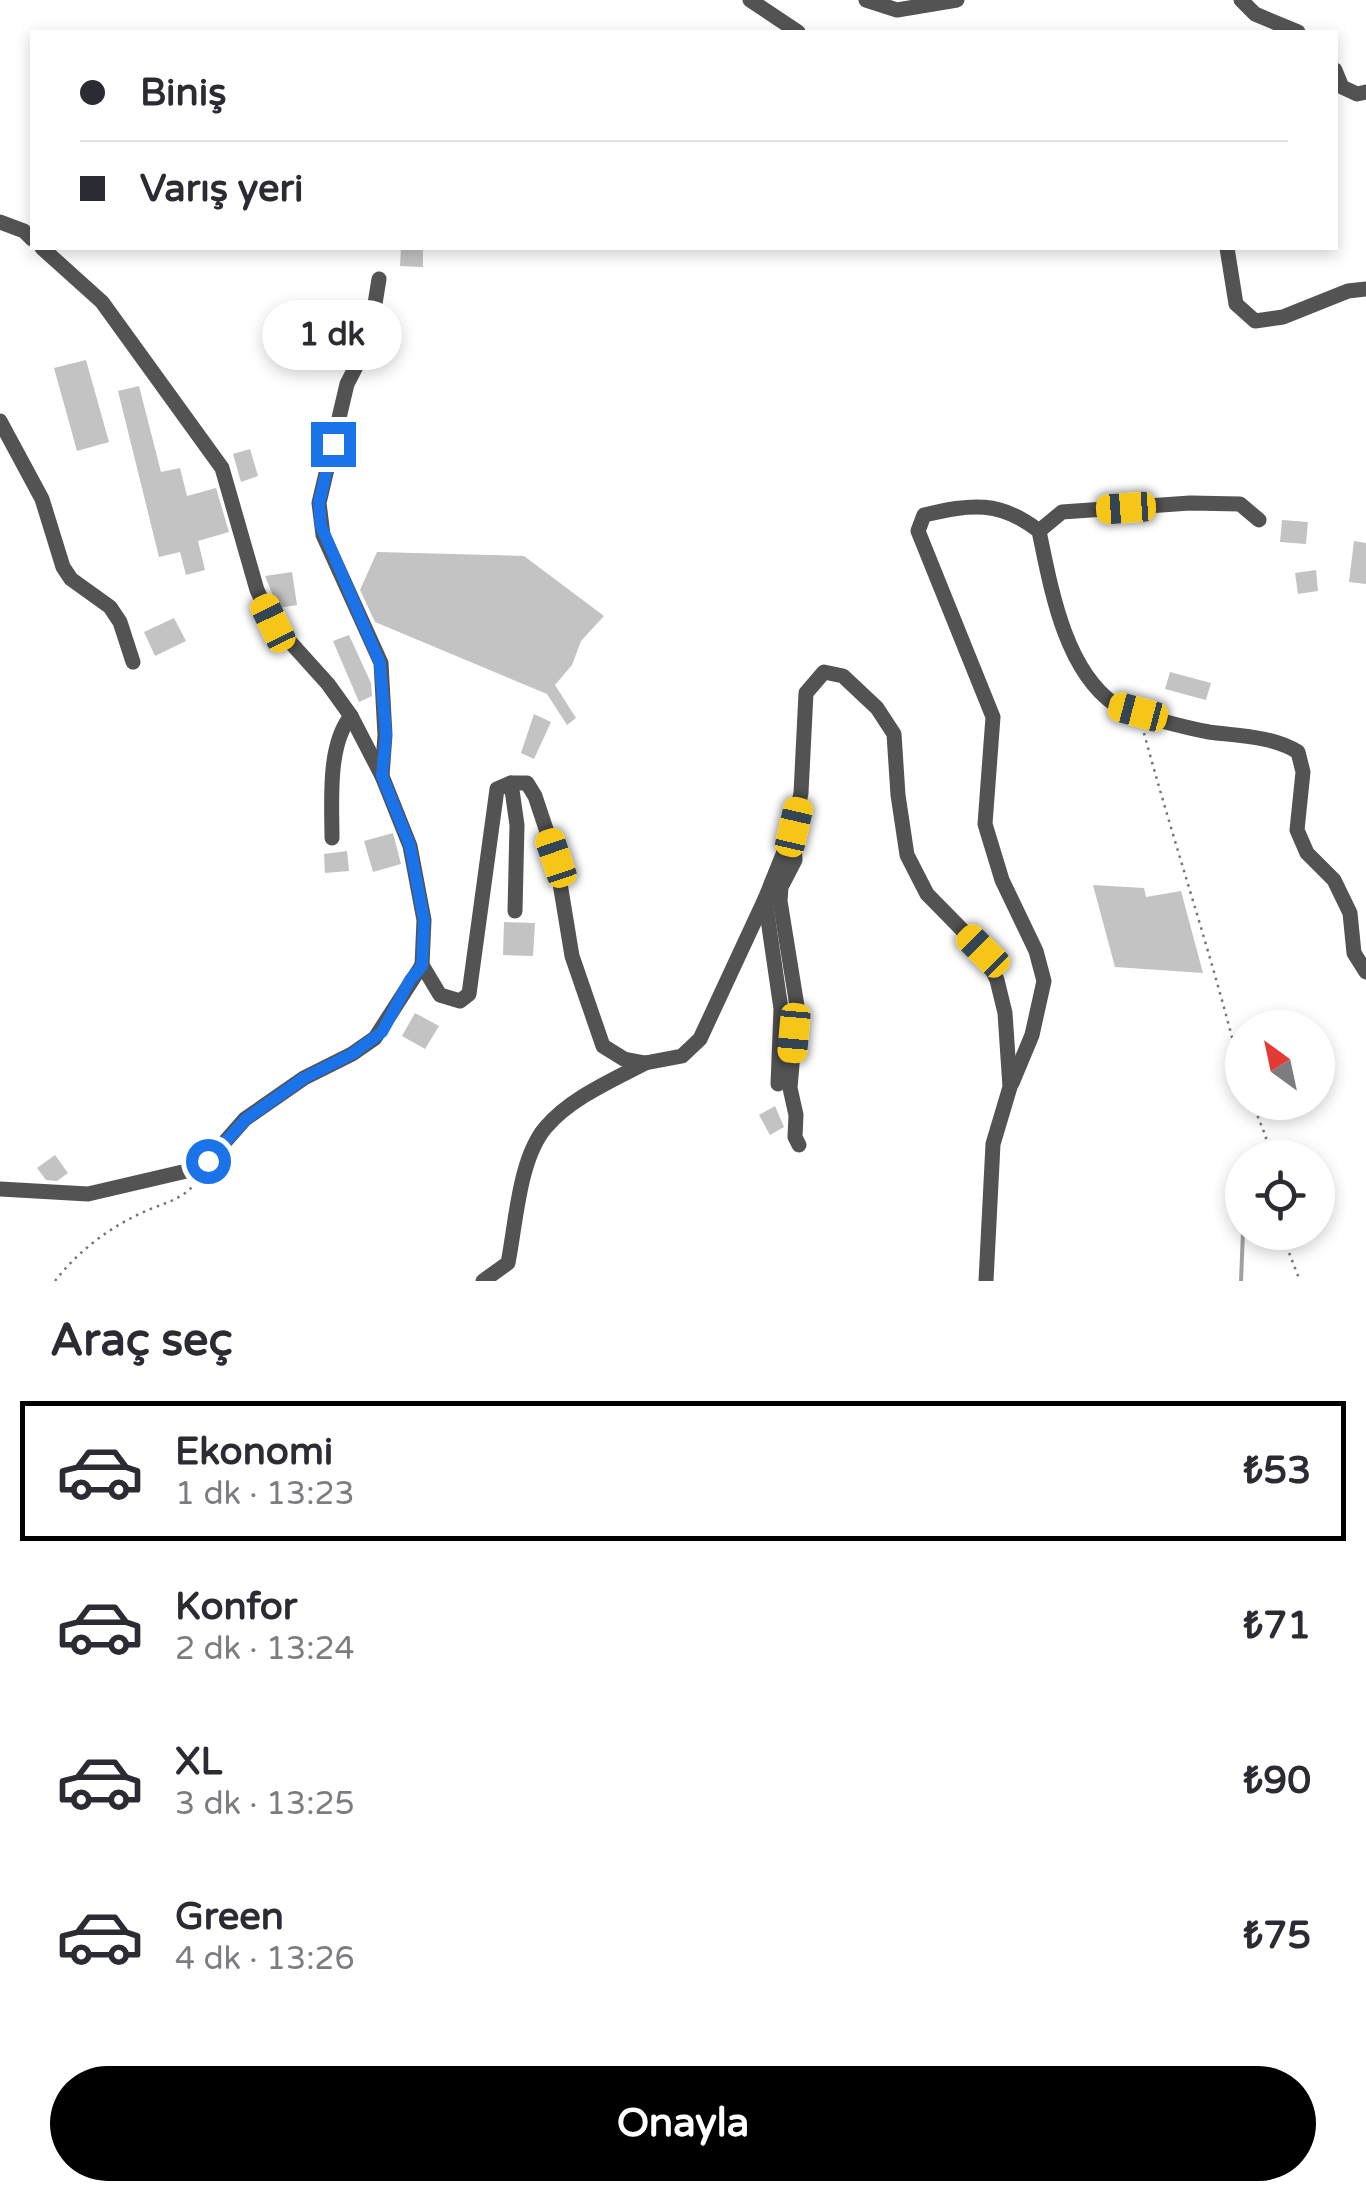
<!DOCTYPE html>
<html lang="tr">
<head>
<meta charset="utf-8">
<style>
  :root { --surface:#fff; --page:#f2f2f3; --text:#2b2b33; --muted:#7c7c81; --line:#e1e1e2; --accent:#000 }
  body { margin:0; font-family:"Varela Round",sans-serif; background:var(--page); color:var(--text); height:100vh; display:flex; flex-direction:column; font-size:38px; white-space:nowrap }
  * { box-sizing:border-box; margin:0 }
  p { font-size:32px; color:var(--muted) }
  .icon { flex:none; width:55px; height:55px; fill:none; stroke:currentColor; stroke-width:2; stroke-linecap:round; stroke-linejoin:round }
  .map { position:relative; height:1281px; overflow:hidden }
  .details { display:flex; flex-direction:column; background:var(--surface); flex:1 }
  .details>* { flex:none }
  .guide { position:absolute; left:30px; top:30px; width:1308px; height:220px; border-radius:0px; box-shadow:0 5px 15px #0003; display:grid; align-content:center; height:220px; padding:0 50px; background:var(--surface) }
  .needle { width:65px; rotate:327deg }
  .buttons { position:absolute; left:1225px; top:1010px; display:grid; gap:20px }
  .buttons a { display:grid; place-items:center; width:110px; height:110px; border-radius:50%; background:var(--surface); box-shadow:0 5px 15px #0003; font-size:50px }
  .end { position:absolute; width:45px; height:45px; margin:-22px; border:12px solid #1a73e8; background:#fff; box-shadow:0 0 0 5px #fff }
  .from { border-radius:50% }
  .bubble { position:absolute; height:70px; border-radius:35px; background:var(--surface); box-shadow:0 5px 15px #0003; font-size:32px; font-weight:700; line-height:70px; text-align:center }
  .car { position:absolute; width:30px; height:60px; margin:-30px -15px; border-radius:12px; box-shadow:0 0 8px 2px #0007; background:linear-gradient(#f5c518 24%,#345 0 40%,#f5c518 0 76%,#345 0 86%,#f5c518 0) }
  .guide b { display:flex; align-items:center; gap:35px; height:95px; font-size:38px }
  .guide b+b { border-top:2px solid var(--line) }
  .guide i { width:25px; height:25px; background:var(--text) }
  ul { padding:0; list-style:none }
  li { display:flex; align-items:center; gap:30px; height:140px; margin:0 20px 15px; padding:0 30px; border:5px solid transparent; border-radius:0px }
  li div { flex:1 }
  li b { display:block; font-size:38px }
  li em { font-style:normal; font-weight:700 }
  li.active { border-color:var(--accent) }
  li>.icon { width:90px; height:90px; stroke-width:1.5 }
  h2 { padding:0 50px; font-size:45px; line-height:120px }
  .cta { display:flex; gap:20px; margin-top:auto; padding:20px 50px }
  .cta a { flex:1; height:115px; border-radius:60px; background:var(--accent); color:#fff; font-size:40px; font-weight:700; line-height:115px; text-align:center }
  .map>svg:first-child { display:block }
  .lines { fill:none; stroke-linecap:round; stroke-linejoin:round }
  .stream { stroke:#a1a1a1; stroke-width:4 }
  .building { fill:#c3c3c3 }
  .path { stroke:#757575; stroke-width:2.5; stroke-dasharray:2.5 5; stroke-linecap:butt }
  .minor { stroke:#535353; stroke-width:15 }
  .route { stroke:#1a73e8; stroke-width:12 }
</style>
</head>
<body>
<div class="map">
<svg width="1366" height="1281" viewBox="0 0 1366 1281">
  <rect width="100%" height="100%" fill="#fff"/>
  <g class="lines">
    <path class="stream" d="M1241 1281 1243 1232"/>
  </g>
  <g class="building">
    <path d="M401 248H423V267L400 266Z"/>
    <path d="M86 360 109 442 77 451 54 368Z"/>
    <path d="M139 386 161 472 180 468 187 496 216 488 229 532 198 541 205 570 186 575 180 552 159 557 118 391Z"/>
    <path d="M250 449 258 476 241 482 233 454Z"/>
    <path d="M1282 520 1308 522 1306 544 1280 542Z"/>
    <path d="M1354 541 1366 543V584L1349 582Z"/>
    <path d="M377 552 524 556 604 616 581 641 572 665 555 685 576 718 567 725 547 694 375 622 360 590Z"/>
    <path d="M1316 570 1318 591 1298 594 1295 573Z"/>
    <path d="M292 572 297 605 278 608 265 576Z"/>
    <path d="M174 618 186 641 155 656 144 632Z"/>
    <path d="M349 635 371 683 372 696 359 702 333 641Z"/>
    <path d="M1170 672 1211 683 1206 700 1165 689Z"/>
    <path d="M534 714 551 722 534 759 521 753Z"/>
    <path d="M393 833 401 864 373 872 364 841Z"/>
    <path d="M347 851 349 871 325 873 324 854Z"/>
    <path d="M1093 885 1144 888 1146 897 1181 891 1203 973 1115 967Z"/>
    <path d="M504 922 535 923 533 956 503 955Z"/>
    <path d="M415 1013 439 1026 425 1049 402 1036Z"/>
    <path d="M775 1106 784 1127 770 1135 759 1115Z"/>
    <path d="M55 1155 68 1173 57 1181 46 1180 37 1168Z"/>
  </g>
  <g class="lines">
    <g class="path">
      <path d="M1144 733C1175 848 1214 961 1242 1077"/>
      <path d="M1252 1102 1266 1137 1265 1158"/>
      <path d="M1281 1232 1300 1281"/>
      <path d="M55 1281C79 1250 111 1226 148 1210 165 1203 182 1199 195 1184"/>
    </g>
    <g class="minor">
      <path d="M750 0 798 32"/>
      <path d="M866 0 897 10 957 0"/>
      <path d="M1241 0 1255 14 1298 32"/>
      <path d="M1335 70 1342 87 1357 94 1366 92"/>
      <path d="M0 222 24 231 32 239"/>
      <path d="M42 248 102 302 222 468 257 590 273 623 328 684 351 716 382 776 410 846 424 920 422 965 440 995 460 1001 469 994 497 789 511 783H527L535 796 556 859 572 956 603 1046 624 1059 645 1063 682 1056 700 1039 765 899 794 827 801 793 806 693 824 672 843 676 877 708 894 734 898 795 907 855 927 894 983 951 997 980 1005 1013 1010 1087 993 1144 986 1281"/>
      <path d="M1227 248 1236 304 1255 321 1283 317 1348 291 1366 289"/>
      <path d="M379 279 369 341 347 384 319 503 323 535 381 663 385 735 382 776"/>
      <path d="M0 421 42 499 63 567 71 579 110 607 120 622 133 662"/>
      <path d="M1039 531 1062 512 1190 503 1240 504 1259 520"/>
      <path d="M511 783 517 825 515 911"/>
      <path d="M794 836 795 860 781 887 780 901 797 1006 790 1088 796 1115 795 1137 799 1145"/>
      <path d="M332 838C332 803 327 745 351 716"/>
      <path d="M765 899 781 1009 778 1084"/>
      <path d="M1012 1083 1032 1035 1044 981 1036 951 1002 880 985 824 993 717 918 531 924 515C971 504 1000 500 1039 531 1051 588 1064 668 1114 704 1125 713 1192 729 1209 732 1239 736 1272 736 1298 752L1303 772 1297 830 1307 853 1334 880 1350 913 1354 953 1366 972"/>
      <path d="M0 1189 88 1194 191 1170 208 1161 245 1119 304 1078 352 1054 375 1038 422 965"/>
      <path d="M483 1281 508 1263C516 1223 519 1158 546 1127 571 1098 611 1081 645 1063"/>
    </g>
  </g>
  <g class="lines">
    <path class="route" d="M208 1161 246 1119 304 1078 352 1054 382 1032 410 980 422 966 424 920 410 846 382 776 386 735 380 663 321 526 319 503 333 444"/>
  </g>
</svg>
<div class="buttons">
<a><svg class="needle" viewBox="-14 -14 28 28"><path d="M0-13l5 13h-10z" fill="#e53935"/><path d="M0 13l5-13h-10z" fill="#7c7c81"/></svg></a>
<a><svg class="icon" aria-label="locate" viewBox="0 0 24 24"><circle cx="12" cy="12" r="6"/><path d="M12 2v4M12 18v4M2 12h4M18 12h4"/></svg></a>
</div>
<i class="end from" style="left:208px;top:1161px"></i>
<i class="end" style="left:333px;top:444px"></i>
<div class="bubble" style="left:262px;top:300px;width:140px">1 dk</div>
<i class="car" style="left:1126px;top:508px;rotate:266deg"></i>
<i class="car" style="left:273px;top:623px;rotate:334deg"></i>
<i class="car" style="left:1138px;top:712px;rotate:285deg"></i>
<i class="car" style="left:794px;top:827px;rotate:13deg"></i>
<i class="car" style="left:556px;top:858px;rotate:341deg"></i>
<i class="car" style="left:983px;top:951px;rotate:315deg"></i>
<i class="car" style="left:794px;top:1033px;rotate:185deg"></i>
<div class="guide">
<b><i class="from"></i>Biniş</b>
<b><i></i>Varış yeri</b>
</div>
</div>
<section class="details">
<h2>Araç seç</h2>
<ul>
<li class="active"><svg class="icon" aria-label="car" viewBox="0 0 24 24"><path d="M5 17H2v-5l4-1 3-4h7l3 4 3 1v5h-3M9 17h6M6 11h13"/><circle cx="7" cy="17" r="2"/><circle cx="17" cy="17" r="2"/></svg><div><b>Ekonomi</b><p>1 dk · 13:23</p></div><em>₺53</em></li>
<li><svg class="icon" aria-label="car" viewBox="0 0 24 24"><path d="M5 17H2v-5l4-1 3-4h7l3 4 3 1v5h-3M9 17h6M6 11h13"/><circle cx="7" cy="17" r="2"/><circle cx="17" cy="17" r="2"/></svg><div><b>Konfor</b><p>2 dk · 13:24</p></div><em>₺71</em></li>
<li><svg class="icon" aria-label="car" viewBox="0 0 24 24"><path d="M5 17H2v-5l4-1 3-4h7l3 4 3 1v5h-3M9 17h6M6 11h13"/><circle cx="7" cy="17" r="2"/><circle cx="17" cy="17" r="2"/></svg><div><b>XL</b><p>3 dk · 13:25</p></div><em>₺90</em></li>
<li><svg class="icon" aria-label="car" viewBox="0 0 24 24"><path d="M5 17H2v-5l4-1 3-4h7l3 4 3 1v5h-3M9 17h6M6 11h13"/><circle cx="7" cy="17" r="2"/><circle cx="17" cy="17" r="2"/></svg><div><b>Green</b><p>4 dk · 13:26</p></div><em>₺75</em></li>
</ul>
<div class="cta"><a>Onayla</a></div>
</section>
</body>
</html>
